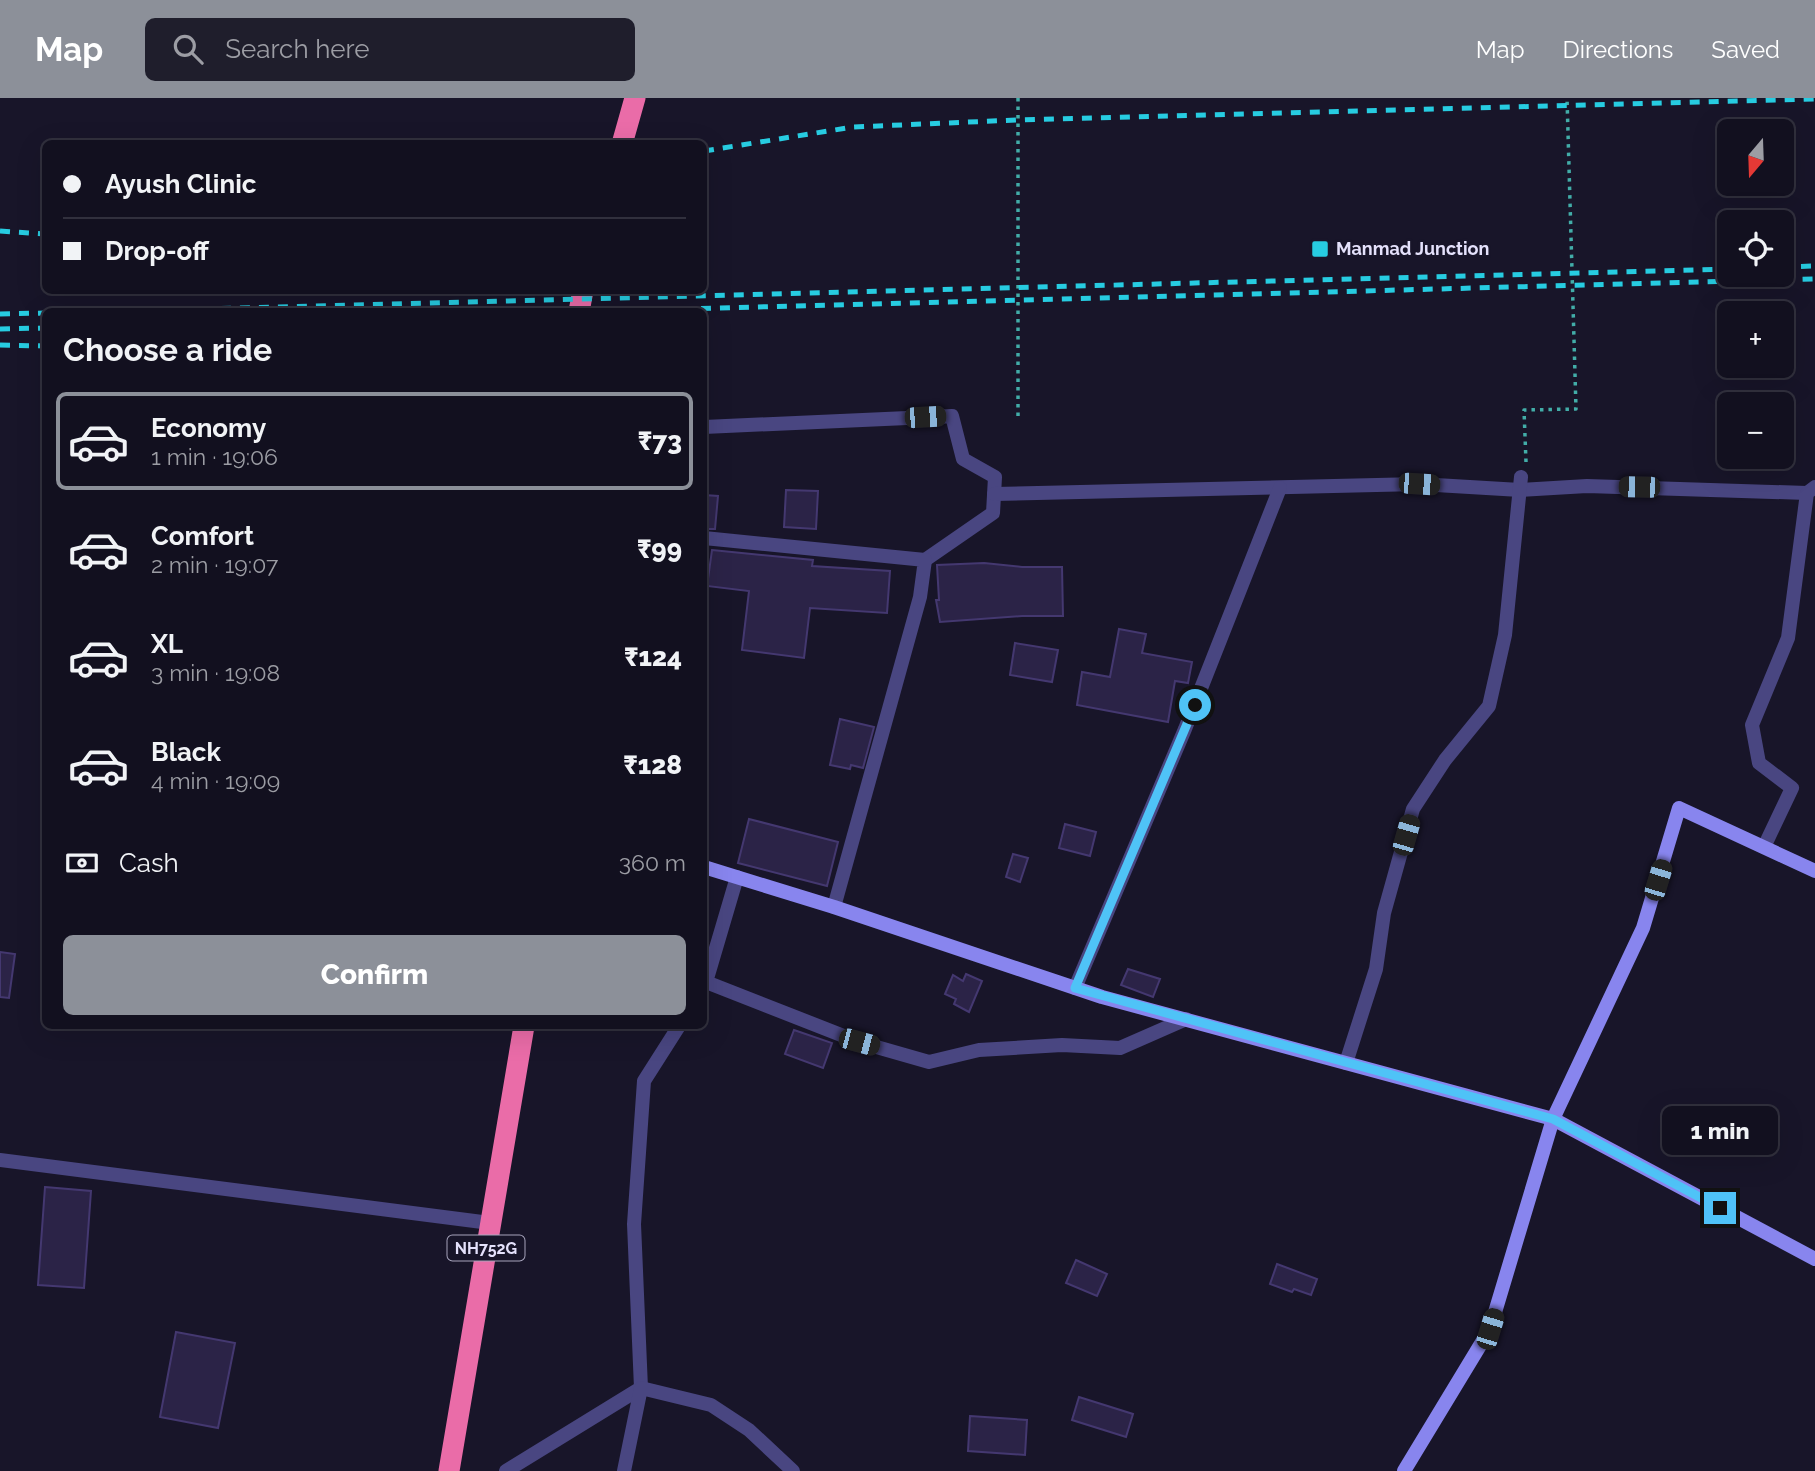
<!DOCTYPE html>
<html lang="en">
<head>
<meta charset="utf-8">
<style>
  :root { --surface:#12101f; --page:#1f1e2c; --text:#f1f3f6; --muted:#9c9da4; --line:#31303d; --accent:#8c9099 }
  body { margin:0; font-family:Raleway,sans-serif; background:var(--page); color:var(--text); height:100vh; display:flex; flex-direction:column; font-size:26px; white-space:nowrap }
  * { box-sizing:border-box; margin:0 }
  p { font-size:23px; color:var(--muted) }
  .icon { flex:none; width:38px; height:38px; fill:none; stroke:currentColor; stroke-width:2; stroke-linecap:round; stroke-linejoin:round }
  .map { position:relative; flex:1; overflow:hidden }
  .sheet { position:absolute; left:42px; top:210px; width:665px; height:721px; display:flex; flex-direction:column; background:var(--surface); border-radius:10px; box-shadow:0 7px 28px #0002,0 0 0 2px var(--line) }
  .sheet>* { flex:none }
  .guide { position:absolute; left:42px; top:42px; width:665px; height:154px; border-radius:10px; box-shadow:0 7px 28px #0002,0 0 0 2px var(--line); display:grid; align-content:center; height:154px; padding:0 21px; background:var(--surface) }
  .needle { width:46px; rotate:199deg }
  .tools { position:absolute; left:1717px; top:21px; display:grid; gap:14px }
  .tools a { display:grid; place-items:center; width:77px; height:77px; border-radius:10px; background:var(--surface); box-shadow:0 7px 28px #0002,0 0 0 2px var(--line); font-size:35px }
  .end { position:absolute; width:32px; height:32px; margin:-16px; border:9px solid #4fc3f7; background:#111; box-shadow:0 0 0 4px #111 }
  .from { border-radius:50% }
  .bubble { position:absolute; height:49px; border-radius:10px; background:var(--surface); box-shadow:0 7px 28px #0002,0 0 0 2px var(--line); font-size:23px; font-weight:800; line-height:49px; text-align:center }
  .car { position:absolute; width:21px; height:42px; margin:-21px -10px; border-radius:9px; box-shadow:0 0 5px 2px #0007; background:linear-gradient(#222 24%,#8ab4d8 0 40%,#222 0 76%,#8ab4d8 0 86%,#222 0) }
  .guide b { display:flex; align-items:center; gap:24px; height:66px; font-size:26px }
  .guide b+b { border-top:2px solid var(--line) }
  .guide i { width:18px; height:18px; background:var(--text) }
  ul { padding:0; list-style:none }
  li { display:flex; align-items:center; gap:21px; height:98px; margin:0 14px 10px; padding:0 7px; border:4px solid transparent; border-radius:10px }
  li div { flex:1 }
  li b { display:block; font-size:26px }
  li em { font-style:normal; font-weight:800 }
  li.active { border-color:var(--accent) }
  li>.icon { width:63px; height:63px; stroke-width:1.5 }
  h2 { padding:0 21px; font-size:32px; line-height:84px }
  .pay { display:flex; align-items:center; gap:18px; height:77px; padding:0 21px; font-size:26px }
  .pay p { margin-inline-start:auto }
  .button { display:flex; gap:14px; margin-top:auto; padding:14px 21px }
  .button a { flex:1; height:80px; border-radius:10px; background:var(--accent); color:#fff; font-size:28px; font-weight:800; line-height:80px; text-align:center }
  header { display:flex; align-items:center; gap:42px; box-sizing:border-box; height:98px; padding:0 35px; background:var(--accent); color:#fff }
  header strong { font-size:33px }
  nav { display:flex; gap:38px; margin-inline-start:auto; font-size:24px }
  .search { width:490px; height:63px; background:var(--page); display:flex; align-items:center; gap:18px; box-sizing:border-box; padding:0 24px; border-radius:10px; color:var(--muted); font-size:26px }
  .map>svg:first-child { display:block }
  .building { fill:#2b2347; stroke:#443870; stroke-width:2 }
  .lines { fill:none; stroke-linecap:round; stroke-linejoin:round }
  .path { stroke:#42ada8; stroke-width:3.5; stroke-dasharray:3.5 5; stroke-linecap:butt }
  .street { stroke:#494681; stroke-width:14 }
  .secondary { stroke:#8885ee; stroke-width:14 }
  .highway { stroke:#ea6ca8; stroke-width:21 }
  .rail { stroke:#27cce1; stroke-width:5; stroke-dasharray:10 9; stroke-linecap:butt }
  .route { stroke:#4fc3f7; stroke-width:9 }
  .poi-dot { fill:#27cce1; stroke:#181529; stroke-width:2.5 }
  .labels { text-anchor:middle; stroke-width:5; stroke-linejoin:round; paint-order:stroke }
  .shield { fill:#181529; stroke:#a7a4bc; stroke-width:2 }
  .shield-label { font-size:16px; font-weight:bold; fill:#e4e1fb }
  .poi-label { font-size:18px; font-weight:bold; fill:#e4e1fb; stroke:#181529; text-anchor:start }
</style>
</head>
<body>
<header>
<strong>Map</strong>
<div class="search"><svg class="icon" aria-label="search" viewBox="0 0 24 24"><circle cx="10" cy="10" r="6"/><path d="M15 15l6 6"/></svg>Search here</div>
<nav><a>Map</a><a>Directions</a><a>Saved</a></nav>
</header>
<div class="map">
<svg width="1815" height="1373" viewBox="0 0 1815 1373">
  <rect width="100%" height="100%" fill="#181529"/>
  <g class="building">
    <path d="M786 392 818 393 816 431 784 429Z"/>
    <path d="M704 397 718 398 715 431H704Z"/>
    <path d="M712 452 813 462 812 468 890 473 887 515 810 510 804 560 742 552 749 493 707 488Z"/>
    <path d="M984 465 1022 469H1062L1063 518H1022L940 524 936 502H939L937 467Z"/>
    <path d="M1119 531 1146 536 1142 555 1192 564 1188 585 1175 583 1168 624 1077 607 1082 574 1110 579Z"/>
    <path d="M1015 545 1058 552 1052 584 1010 577Z"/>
    <path d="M840 621 874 629 863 670 851 667 850 671 830 667Z"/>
    <path d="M749 721 838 744 827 788 738 765Z"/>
    <path d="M1065 726 1096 734 1090 758 1059 750Z"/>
    <path d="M1013 756 1028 760 1020 784 1006 779Z"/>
    <path d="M0 854 15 856 9 900 0 899Z"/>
    <path d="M1128 871 1160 881 1153 899 1121 887Z"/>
    <path d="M966 876 982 883 969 914 954 906 956 901 945 896 953 877 963 883Z"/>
    <path d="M794 932 832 945 823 970 785 956Z"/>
    <path d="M45 1089 91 1093 84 1190 38 1187Z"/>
    <path d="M1076 1162 1107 1176 1097 1198 1066 1185Z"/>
    <path d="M1277 1166 1317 1181 1311 1197 1294 1191 1292 1194 1270 1186Z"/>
    <path d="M176 1234 235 1245 218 1330 160 1319Z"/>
    <path d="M1079 1299 1133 1316 1126 1339 1072 1322Z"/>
    <path d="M970 1318 1027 1322 1025 1357 968 1353Z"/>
  </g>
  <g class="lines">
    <g class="path">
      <path d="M1018 0V322"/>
      <path d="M1526 364 1524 312 1576 311 1567 0"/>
    </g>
    <g class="street">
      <path d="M704 329 952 318 963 361 995 379 993 415 925 462"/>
      <path d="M994 396 1419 386 1520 392 1587 388 1807 395"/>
      <path d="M704 440 925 462 920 499 834 809"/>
      <path d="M1764 749 1792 690 1759 665 1752 627 1788 540 1807 395 1815 389"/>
      <path d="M737 779 706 884 859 944 929 964 979 952 1062 947 1120 950 1186 921"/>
      <path d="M1075 890 1185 631 1280 390"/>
      <path d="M1346 965 1376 871 1384 815 1413 711 1445 662 1489 608 1505 537 1521 379"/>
      <path d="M0 1062 490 1125"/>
      <path d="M506 1373 641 1290 634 1126 644 983 679 928"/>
      <path d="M624 1373 641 1290 711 1307 749 1332 793 1373"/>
    </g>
    <g class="secondary">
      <path d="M704 769 834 809 1102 899 1553 1021 1815 1161"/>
      <path d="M1404 1373 1490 1231 1553 1021 1643 830 1679 710 1815 773"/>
    </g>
    <g class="highway">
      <path d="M622 46 635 0"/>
      <path d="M579 214 583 192"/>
      <path d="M449 1373 524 928"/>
    </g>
    <g class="rail">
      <path d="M704 53 853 29 1017 22 1815 1"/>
      <path d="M0 133 46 136"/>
      <path d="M1782 169 1815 168"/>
      <path d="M88 214 1729 171"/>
      <path d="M568 214 1815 181"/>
      <path d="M0 216 46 215"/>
      <path d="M0 231 46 230"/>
      <path d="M0 247 46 248"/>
    </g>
  </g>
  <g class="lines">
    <path class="route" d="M1195 607 1075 890 1553 1021 1720 1110"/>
  </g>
  <rect class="poi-dot" x="1311" y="142" width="18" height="18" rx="3.5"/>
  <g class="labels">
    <rect class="shield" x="447.5" y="1137.5" width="77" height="25" rx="5"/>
    <g class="shield-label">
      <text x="486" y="1156">NH752G</text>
    </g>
    <g class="poi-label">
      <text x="1336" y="157">Manmad Junction</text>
    </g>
  </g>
</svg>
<div class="tools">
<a><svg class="needle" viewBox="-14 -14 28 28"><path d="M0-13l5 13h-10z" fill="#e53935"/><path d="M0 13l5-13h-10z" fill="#9c9da4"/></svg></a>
<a><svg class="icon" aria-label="locate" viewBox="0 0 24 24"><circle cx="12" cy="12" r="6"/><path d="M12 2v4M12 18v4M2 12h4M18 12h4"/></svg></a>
<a>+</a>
<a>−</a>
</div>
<i class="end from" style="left:1195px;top:607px"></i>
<i class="end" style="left:1720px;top:1110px"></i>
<div class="bubble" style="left:1662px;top:1008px;width:116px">1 min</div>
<i class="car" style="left:925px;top:319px;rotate:87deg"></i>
<i class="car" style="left:1419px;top:386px;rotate:94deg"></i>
<i class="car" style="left:1639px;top:389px;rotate:271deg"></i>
<i class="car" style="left:1406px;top:737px;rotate:16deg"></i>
<i class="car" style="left:1658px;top:782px;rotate:17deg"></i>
<i class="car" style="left:859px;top:944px;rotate:105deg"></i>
<i class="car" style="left:1490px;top:1231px;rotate:17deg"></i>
<div class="guide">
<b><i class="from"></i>Ayush Clinic</b>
<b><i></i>Drop-off</b>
</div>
<section class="sheet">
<h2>Choose a ride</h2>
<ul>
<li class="active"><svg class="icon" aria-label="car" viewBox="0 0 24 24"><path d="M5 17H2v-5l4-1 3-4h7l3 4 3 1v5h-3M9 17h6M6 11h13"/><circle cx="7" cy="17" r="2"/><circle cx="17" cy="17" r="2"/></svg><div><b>Economy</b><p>1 min · 19:06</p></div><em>₹73</em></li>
<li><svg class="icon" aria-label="car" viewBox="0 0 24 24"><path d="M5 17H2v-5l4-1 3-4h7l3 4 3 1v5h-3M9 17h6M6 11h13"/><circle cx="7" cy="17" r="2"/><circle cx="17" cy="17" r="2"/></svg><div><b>Comfort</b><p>2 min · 19:07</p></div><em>₹99</em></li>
<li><svg class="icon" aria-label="car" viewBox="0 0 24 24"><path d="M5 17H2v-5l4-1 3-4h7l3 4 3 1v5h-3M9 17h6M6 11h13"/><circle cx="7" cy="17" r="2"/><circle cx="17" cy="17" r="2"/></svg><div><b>XL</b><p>3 min · 19:08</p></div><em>₹124</em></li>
<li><svg class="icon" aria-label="car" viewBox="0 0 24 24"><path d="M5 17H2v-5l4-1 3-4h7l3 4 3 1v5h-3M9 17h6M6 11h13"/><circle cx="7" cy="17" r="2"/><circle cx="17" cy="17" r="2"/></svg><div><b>Black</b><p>4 min · 19:09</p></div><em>₹128</em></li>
</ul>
<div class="pay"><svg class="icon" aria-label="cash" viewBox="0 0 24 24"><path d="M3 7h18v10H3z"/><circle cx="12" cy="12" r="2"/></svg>Cash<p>360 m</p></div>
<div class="button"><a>Confirm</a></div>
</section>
</div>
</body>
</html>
